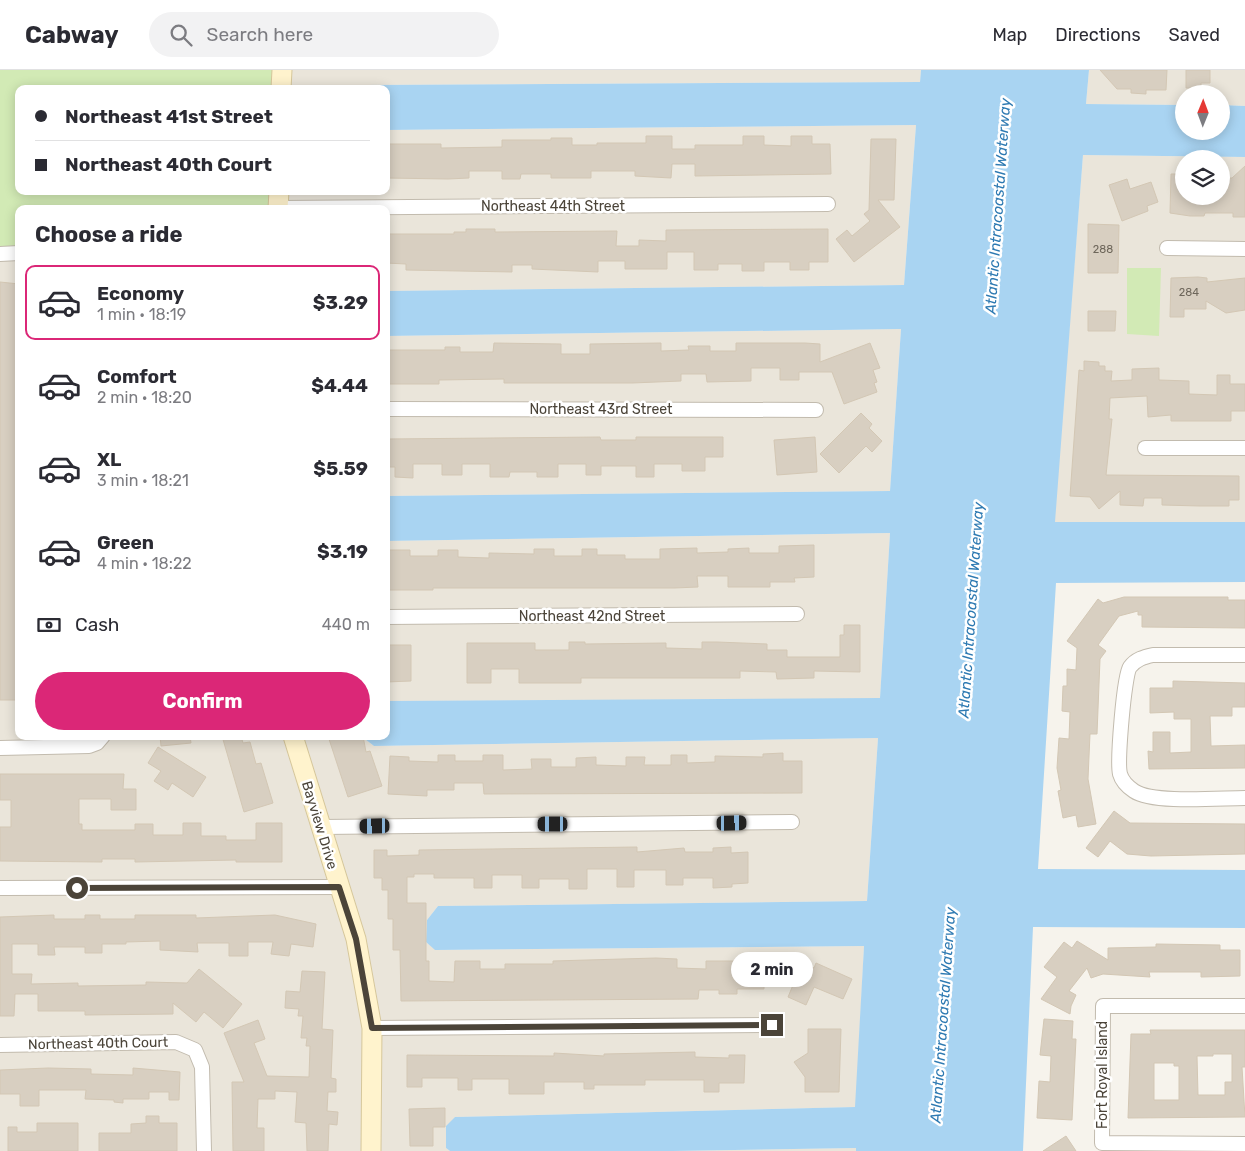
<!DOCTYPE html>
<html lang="en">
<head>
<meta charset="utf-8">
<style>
  :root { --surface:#fff; --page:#f2f2f3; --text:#2b2b33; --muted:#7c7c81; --line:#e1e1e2; --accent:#db2777 }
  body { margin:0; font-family:Rubik,sans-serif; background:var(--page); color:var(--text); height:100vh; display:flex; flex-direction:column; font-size:19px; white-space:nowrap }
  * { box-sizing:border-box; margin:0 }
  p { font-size:16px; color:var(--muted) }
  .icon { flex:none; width:28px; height:28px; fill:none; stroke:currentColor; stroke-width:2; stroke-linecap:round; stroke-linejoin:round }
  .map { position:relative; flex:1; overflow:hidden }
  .side { position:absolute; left:15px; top:135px; width:375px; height:535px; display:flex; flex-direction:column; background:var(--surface); border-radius:10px; box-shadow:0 2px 12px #0003 }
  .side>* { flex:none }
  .banner { position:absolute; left:15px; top:15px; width:375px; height:110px; border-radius:10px; box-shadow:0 2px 12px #0003; display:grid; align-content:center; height:110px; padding:0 20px; background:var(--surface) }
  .needle { width:32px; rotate:1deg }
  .tools { position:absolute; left:1175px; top:15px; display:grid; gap:10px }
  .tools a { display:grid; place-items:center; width:55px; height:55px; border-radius:50%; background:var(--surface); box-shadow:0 2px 12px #0003; font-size:25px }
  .end { position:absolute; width:22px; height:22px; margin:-11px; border:6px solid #4b4439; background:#fff; box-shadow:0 0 0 2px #fff }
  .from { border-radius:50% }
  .bubble { position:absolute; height:35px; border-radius:18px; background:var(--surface); box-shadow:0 2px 12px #0003; font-size:16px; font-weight:700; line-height:35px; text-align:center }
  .car { position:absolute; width:15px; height:30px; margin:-15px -8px; border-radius:6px; box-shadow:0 0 4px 1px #0007; background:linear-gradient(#222 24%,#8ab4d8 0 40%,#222 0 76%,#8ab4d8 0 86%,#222 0) }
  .banner b { display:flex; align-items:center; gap:18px; height:48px; font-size:19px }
  .banner b+b { border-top:1px solid var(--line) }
  .banner i { width:12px; height:12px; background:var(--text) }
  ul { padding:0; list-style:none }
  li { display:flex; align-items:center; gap:15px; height:75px; margin:0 10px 8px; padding:0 10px; border:2px solid transparent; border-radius:10px }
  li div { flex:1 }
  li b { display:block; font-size:19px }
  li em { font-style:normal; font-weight:700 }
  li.active { border-color:var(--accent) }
  li>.icon { width:45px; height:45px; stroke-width:1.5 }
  h2 { padding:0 20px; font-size:22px; line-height:60px }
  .pay { display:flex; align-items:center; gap:12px; height:55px; padding:0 20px; font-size:19px }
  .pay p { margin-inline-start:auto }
  .primary-button { display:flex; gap:10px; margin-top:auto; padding:10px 20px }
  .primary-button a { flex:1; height:58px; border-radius:30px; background:var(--accent); color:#fff; font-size:20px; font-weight:700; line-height:58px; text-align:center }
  header { display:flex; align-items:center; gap:30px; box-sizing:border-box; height:70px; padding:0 25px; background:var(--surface); border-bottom:1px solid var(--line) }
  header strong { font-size:24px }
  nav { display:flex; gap:28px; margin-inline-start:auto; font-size:18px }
  .search { width:350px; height:45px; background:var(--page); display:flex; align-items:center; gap:12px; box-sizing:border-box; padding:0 18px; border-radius:28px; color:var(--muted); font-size:19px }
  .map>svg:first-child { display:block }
  .residential { fill:#eae5da; fill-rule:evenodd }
  .green { fill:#d2eab5 }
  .water { fill:#a9d4f2 }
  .building { fill:#d8cfc1; stroke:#d3c7b4; fill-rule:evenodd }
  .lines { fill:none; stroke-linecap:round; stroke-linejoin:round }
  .street-casing { stroke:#c2bbae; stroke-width:16 }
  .secondary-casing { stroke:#d6c79b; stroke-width:21 }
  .street { stroke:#fff; stroke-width:14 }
  .secondary { stroke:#fff3cd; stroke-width:19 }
  .route { stroke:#4b4439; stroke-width:6 }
  .labels { text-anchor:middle; stroke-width:5; stroke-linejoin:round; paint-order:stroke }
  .number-label { font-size:11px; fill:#6e675b }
  .street-label { font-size:14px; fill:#4b4439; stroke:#fff }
  .water-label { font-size:15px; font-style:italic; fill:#2e7ab2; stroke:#fff }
</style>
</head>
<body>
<header>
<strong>Cabway</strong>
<div class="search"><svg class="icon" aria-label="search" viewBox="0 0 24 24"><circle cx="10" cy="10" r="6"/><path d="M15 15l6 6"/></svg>Search here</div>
<nav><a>Map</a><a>Directions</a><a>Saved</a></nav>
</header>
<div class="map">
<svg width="1245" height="1081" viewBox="0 0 1245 1081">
  <rect width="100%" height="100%" fill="#f6f3ec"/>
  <g class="residential">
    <path d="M0 0H921L920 12 366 15 362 19H19V121H386V60L916 55 904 215 386 221V139H19V666H361L374 676 878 668 867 831 438 836 427 850 426 872 436 880 864 876 856 1037 455 1047 446 1078 450 1081H0Z"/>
    <path d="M1089 0H1245V36L1221 35V24H1184V35L1086 34Z"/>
    <path d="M1083 85 1245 87V452H1054ZM1184 89H1221V126H1184Z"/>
    <path d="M901 259 890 421 386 426V266Z"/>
    <path d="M890 463 880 629 386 631V471Z"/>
    <path d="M856 1078V1081H673Z"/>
  </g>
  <g class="green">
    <path d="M0 0H273V19H19V121H270L269 139H19V177H0Z"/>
    <path d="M1127 198H1161L1159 266 1127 264Z"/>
  </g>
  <path class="water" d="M921 0H1089L1086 34 1184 35V61H1221V35L1245 36V87L1083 85 1055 452H1245V512L1056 513 1038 799 1245 800V858L1033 857 1023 1081H856V1078L673 1081H450L446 1078V1056L455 1047 855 1037 864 876 435 880 426 872 427 850 438 836 867 831 878 668 374 676 361 666H386V631L880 628 890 463 386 471V426L890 421 901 259 386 266V221L904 215 916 55 386 60V19H362L366 15 920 12Z"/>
  <g class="building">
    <path d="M1100 0H1167L1166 20H1146V24L1131 23V19H1117Z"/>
    <path d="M1186 0H1210V13H1201V18H1186Z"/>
    <path d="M646 66H672V79H695V75H743V66H764V75L791 76V66H812V74H830L831 104 695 106V94H672L671 108 635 106V101H591V108H551V104H521L520 109H502V101H469V108L448 109 386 108V74H441V78L502 77V70H551V68H572V75H597V73H646Z"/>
    <path d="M871 69H896L894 130H878L900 157 854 192 836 169 847 160 852 166 870 151 864 144 869 140Z"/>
    <path d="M1245 96V147H1233V143H1205L1204 146H1190L1170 143 1171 104H1184V126H1221V108H1232Z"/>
    <path d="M1127 109 1130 119 1151 112 1158 132 1147 136 1148 141 1122 151 1109 115Z"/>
    <path d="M1088 154 1119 155 1118 203H1088Z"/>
    <path d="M466 159H495V162L617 161 616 176H639V170L666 171V160L828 159V192H809V200H790V192H764V201H742V194H718V200H694V182H667V199H625V191H598V202L532 199V195H512V202L406 200V194L386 193V164H454V162H466Z"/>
    <path d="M1198 207 1207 208V212L1245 208V240L1226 243 1206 231V239H1184V247H1170L1171 208Z"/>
    <path d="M0 212 19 214V482H16L19 630H0Z"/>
    <path d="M1088 241H1116L1115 261H1088Z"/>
    <path d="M494 273 561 274V284H590V274L661 273V281L689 280 688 276H710V281H736V273H805L820 274V292L870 273 880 298 873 300 877 312 874 313 877 322 844 334 832 302H799V310H780V298H751V311L707 312 706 304H681V311L632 313H504V309L439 310V314H386V280H445V277H460V282H493Z"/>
    <path d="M1084 291 1099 292V296H1105V301H1112L1111 311 1132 310V299L1159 298V310L1189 311V324L1217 325V305H1230V314H1245V341H1231V351H1171V345L1148 347 1147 326 1110 328 1109 349H1112L1106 405 1239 406V430H1229V436H1200L1162 435V428H1144L1143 436 1120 435V421L1099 439 1090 427 1070 426 1079 300 1084 301Z"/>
    <path d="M861 343 872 354 869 358 882 371 872 382 866 376 839 403 820 384Z"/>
    <path d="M600 367 601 370H636V367H723V387H705V401H682V394H654V407H636V396H601V405H586V394H558V407H537V402H510L509 407H490V394H462V405H442V394H413V408L395 407V397H386V369Z"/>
    <path d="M815 367 817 402 777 405 774 370Z"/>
    <path d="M814 475V507L794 508 795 512H770V517H728V506H697L698 517 674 518H433V520H389V480H410V486H438V480H458V487L489 488V483L534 484V479H554V486H582V479H597V485H625V489H660V479L697 478V483L728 482V479L749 478V483H779V476Z"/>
    <path d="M1124 527H1228V530H1245V558L1142 557V545H1138V541L1119 546 1098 575 1106 581 1100 589 1097 664H1090L1088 709 1096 754 1078 757 1076 745 1063 748 1058 721 1061 720 1057 698 1059 668 1069 669 1070 642 1062 641 1063 616H1067V599L1076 600 1077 578 1067 571 1098 529 1103 533Z"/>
    <path d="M844 555H860V602L814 601V608L777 609 776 602 740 601V608H581V613H519V599H491V613H467V573H535V580H569V572H585V574L666 573V578L702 579V572H717L767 574V580H787V587H840V565H844Z"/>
    <path d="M386 575H411V611L386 612Z"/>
    <path d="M1173 611 1245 613V637H1232V646H1210L1211 676 1245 675V698L1149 699 1148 681 1153 682V662H1170V683L1191 682V649H1174V642L1150 643V618H1173Z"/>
    <path d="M160 666H190L191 673 161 676Z"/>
    <path d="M222 666H241L243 673 250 672 256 694 261 693 273 733 244 742Z"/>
    <path d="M328 666H363L366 682 370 681 382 716 348 727Z"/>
    <path d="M158 677 206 707 193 727 172 713 168 720 154 711 161 701 148 693Z"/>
    <path d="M783 683V691H802V723L484 724 483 713H454V720H427V726L388 724 390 686 409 687V691L438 692V685H455V691H483V685H503V700L532 699 531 689H551V697H576V688L596 687V695L626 696V687H645L644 695H671V685H687V693L715 692V686L763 687V684Z"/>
    <path d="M0 704H124L123 719H136V740H111V729H79V754H82V760H135V754H153V765H183V753H201V766H226V770H256V753H282V792H236V790L135 792V789H102V792L0 791V757H11V730H0Z"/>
    <path d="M1114 741 1130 753 1245 754V784L1151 786 1127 784 1110 771 1098 787 1086 778Z"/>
    <path d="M637 777V782L684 778 685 782H713V778L731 777V783L748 782V813L732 814V817L713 818V808H683V815H666V800H634V817H617V799H587V819H569V809H539V818H522V805H492V818H474V808H434V804H414V807H407V833H426V891H429V911L454 912 455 891H480V899H505V894H553V891L656 888 677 889V898L706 899V891H751V900H764V919H737V924H719V920H699L698 929 401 931 400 880H393V849H388V820H382V808H374V780H387V786L419 785V780Z"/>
    <path d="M54 845V849H85V845H100V849H135V845H196V848L275 845 316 854 313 877 291 874 289 886 271 884 273 872H248V886H229V873H197L198 882 160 880V871L126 872V874H102V883H85V877H54L55 885H38V874H12V904H32L31 914 78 913V916L146 915V912L187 913 199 899 242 934 223 958 204 942 196 952 173 933V944L85 945V941H38V924H15L14 946H0V847Z"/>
    <path d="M1077 871 1108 890V878L1156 877V874L1220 875V880H1240V906L1201 907V902H1149L1150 907 1103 904 1091 908 1087 898 1069 921 1076 925 1071 936 1070 944 1041 929 1057 907 1044 897 1064 872 1072 878Z"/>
    <path d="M793 889 814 898 816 893 852 909 843 929 814 917 806 935 788 927 796 908 787 904Z"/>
    <path d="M302 901 325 902 322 959 333 960 331 1008 336 1009V1022H328L327 1041 338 1042 337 1055 329 1054 328 1081H307L306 1053 295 1052 297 1022 275 1021V1029H258L257 1058H264V1081H233L232 1012H244L224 963 258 950 265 969 254 973 267 1006 309 1007 310 976H306L307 968H301L303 946H298L299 939 285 938 286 921 300 922Z"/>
    <path d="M1044 949 1073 951 1072 969H1076L1072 1050 1037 1048 1039 1011 1050 1012 1051 986 1040 985Z"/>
    <path d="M808 959H841L839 1022H805V1007L794 992 808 983Z"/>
    <path d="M1150 960H1245V997H1242L1245 1047 1128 1048 1131 964H1151ZM1213 984H1232V1012H1225V1025H1198L1197 986H1213ZM1154 993H1174V996H1179V1030H1154Z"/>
    <path d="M695 982V987L729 988V985H745L744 1013H719V1022H704V1010H645V1015H594V1019H584V1012H544V1024H509V1009H472V1020H458V1008H422V1017H407V985L554 986V983L604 986V984Z"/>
    <path d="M48 998 91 999V1004L133 1005V998L180 1002 179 1030H169V1022H149V1029H123V1033L114 1032V1030L85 1029 86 1020H39V1036H20V1024H0V1000Z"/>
    <path d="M445 1038V1057H433V1076H410L409 1039Z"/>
    <path d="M146 1046H159V1053H177V1081H99V1063H131V1054L146 1053Z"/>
    <path d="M37 1053H78V1081H8V1057H17V1062H37Z"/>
    <path d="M1066 1066 1076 1081H1043Z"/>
  </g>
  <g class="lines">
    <defs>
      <g id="street">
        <path d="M278 138 828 134"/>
        <path d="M1167 178 1245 179"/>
        <path d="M0 184 19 183"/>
        <path d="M386 339 816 340"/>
        <path d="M1145 378H1245"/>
        <path d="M386 547 797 544"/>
        <path d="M1245 585H1153C1144 587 1136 589 1130 597 1124 605 1117 692 1120 704 1122 711 1128 717 1134 721 1153 734 1220 728 1245 728"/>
        <path d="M0 678 89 676 97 673 103 666"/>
        <path d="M322 757 792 752"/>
        <path d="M0 818 339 817"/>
        <path d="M1245 936H1103L1102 1073 1245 1074"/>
        <path d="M372 958 772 955"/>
        <path d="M0 975 176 972 195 980 202 997 204 1081"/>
      </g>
      <g id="secondary">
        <path d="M281 19 282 0"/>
        <path d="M278 139 279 121"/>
        <path d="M293 666 356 869 372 958 371 1081"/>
      </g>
    </defs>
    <use href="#street" class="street-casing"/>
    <use href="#secondary" class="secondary-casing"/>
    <use href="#street" class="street"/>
    <use href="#secondary" class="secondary"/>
  </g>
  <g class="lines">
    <path class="route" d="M77 818 339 817 356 869 372 958 772 955"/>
  </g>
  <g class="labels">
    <g class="number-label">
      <text x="1103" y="183">288</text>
      <text x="1189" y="226">284</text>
    </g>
    <g class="street-label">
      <text x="553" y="141">Northeast 44th Street</text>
      <text x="601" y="344">Northeast 43rd Street</text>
      <text x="592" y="551">Northeast 42nd Street</text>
      <text transform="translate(320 755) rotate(73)" y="5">Bayview Drive</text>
      <text transform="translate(98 973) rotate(-1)" y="5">Northeast 40th Court</text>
      <text transform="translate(1102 1005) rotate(-90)" y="5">Fort Royal Island</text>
    </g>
    <g class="water-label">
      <text transform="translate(998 136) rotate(-86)" y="5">Atlantic Intracoastal Waterway</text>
      <text transform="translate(971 540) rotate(-86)" y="5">Atlantic Intracoastal Waterway</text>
      <text transform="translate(943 945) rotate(-86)" y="5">Atlantic Intracoastal Waterway</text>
    </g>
  </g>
</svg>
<div class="tools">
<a><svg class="needle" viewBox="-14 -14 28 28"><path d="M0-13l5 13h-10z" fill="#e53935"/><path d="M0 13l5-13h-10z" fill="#7c7c81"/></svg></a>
<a><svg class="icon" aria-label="layers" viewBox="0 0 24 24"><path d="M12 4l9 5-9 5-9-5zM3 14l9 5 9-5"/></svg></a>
</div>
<i class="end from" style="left:77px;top:818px"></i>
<i class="end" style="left:772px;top:955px"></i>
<div class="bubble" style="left:731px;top:882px;width:82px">2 min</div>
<i class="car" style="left:732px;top:753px;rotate:89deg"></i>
<i class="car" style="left:553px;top:754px;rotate:270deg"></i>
<i class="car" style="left:375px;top:756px;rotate:269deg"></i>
<div class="banner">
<b><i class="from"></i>Northeast 41st Street</b>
<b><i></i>Northeast 40th Court</b>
</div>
<section class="side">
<h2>Choose a ride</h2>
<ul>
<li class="active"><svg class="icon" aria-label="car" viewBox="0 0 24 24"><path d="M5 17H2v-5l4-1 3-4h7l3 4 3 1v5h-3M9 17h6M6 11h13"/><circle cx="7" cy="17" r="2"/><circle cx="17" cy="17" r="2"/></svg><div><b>Economy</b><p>1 min · 18:19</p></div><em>$3.29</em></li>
<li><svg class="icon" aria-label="car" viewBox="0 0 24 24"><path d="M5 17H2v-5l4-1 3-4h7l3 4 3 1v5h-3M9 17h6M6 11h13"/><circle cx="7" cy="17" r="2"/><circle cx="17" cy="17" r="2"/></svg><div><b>Comfort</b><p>2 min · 18:20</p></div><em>$4.44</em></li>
<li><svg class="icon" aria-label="car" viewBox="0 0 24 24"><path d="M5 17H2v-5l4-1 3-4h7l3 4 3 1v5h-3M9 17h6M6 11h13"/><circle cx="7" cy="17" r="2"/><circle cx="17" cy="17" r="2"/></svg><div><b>XL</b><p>3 min · 18:21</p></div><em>$5.59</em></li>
<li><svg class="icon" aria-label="car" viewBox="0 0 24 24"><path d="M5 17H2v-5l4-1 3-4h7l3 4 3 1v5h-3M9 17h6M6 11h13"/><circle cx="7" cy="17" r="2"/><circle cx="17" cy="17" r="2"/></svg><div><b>Green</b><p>4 min · 18:22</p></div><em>$3.19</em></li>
</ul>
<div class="pay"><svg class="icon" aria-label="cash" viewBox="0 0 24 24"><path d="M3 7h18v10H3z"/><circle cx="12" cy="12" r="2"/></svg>Cash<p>440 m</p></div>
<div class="primary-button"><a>Confirm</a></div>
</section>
</div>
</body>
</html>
